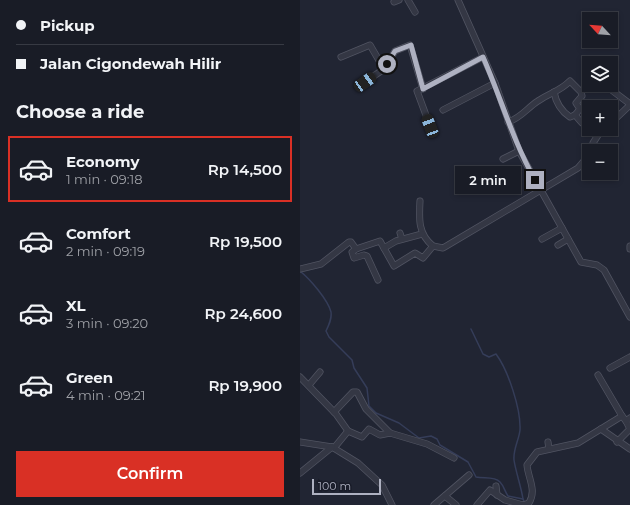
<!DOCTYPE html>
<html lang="en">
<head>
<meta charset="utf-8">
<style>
  :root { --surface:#191c26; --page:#262932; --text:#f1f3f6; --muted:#9fa1a7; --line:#373a43; --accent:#d93025 }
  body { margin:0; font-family:Montserrat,sans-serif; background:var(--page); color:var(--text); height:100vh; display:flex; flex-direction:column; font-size:15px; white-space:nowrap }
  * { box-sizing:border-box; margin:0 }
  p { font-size:13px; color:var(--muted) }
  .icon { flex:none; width:22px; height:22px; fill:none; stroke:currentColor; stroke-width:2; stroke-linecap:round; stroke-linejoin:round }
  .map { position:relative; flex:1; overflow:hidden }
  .panel { display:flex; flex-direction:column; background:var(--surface); width:300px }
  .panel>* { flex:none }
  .banner { display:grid; align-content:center; height:88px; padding:0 16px; background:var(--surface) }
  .needle { width:26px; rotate:296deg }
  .buttons { position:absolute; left:282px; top:12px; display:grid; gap:8px }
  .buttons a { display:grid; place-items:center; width:36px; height:36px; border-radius:0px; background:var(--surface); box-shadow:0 2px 6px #0003,0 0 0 1px var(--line); font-size:20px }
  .scale { position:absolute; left:12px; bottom:10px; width:69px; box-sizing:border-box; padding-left:4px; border:2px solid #aeb1c1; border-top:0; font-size:11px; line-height:14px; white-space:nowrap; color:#aeb1c1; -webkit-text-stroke:3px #191c29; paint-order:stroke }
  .end { position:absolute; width:18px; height:18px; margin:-9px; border:5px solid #aeb1c1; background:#111; box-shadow:0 0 0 2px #111 }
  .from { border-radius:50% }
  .bubble { position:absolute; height:28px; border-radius:0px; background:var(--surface); box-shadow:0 2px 6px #0003,0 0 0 1px var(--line); font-size:13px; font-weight:600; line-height:28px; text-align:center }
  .car { position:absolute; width:12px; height:24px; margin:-12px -6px; border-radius:5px; box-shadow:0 0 3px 1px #0007; background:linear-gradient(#222 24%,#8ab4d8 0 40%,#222 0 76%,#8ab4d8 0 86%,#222 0) }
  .banner b { display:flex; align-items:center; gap:14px; height:38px; font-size:15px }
  .banner b+b { border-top:1px solid var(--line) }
  .banner i { width:10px; height:10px; background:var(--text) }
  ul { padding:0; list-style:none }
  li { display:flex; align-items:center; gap:12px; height:66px; margin:0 8px 6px; padding:0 8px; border:2px solid transparent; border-radius:0px }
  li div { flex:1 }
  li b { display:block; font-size:15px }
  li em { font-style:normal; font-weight:600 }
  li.current { border-color:var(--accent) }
  li>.icon { width:36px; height:36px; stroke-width:1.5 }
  h2 { padding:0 16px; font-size:18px; line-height:48px }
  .cta { display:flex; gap:8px; margin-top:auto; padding:8px 16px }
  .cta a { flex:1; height:46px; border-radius:0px; background:var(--accent); color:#fff; font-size:16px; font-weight:600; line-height:46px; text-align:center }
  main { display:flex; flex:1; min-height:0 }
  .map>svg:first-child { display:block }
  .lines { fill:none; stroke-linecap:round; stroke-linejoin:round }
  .stream { stroke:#353d59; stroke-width:1.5 }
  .minor-casing { stroke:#515462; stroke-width:7 }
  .minor { stroke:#343744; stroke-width:5.5 }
  .route { stroke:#aeb1c1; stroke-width:5 }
</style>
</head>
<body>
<main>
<section class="panel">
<div class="banner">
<b><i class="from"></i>Pickup</b>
<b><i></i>Jalan Cigondewah Hilir</b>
</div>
<h2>Choose a ride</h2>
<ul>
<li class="current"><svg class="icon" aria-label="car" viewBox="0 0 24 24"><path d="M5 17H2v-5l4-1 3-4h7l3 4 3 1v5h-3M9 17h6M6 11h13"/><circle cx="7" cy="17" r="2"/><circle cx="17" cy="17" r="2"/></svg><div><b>Economy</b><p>1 min · 09:18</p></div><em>Rp 14,500</em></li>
<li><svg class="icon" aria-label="car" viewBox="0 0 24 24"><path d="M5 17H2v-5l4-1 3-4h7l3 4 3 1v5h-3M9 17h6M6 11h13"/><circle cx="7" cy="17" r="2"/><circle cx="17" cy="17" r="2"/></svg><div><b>Comfort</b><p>2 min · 09:19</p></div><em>Rp 19,500</em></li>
<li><svg class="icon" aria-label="car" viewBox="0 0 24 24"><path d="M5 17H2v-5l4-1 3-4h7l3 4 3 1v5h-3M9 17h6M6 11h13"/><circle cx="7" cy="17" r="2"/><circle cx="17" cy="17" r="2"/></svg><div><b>XL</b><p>3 min · 09:20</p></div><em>Rp 24,600</em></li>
<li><svg class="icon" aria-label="car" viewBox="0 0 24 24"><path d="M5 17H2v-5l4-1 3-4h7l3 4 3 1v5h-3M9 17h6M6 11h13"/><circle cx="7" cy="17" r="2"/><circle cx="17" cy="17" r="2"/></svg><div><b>Green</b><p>4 min · 09:21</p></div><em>Rp 19,900</em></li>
</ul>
<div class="cta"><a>Confirm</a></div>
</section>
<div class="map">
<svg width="330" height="505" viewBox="0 0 330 505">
  <rect width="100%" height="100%" fill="#212533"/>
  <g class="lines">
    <g class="stream">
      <path d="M0 271C10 279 28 300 31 312 32 319 29 325 26 331L29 337 52 360 54 368 67 388 69 406 76 413 99 423 119 438 131 436 137 439 140 445 168 462 176 477C184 479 194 476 200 482 204 486 205 492 208 496L223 499 225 503"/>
      <path d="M171 329 183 354 189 357 196 354C208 370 221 409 220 430 219 440 213 449 214 460 216 473 221 486 223 499"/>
    </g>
    <defs>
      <g id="minor">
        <path d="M108 0 115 12"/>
        <path d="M158 0 195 83 219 151 281 262 297 265 304 270 330 317"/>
        <path d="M94 2 99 0"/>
        <path d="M41 57 70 45 84 69"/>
        <path d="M65 82 84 69 95 51 110 45 123 89"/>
        <path d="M305 85 330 104"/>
        <path d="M254 92C256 103 261 111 270 117L275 115"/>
        <path d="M143 110 195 83"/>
        <path d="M208 122C221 118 227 108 238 101 251 92 259 92 270 81L281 92 282 96 276 103 280 109 275 115 282 123 289 116"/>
        <path d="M311 123 330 105"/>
        <path d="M130 126 117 91 183 57"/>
        <path d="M291 151 293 143 302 129"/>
        <path d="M203 159 219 151"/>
        <path d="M120 201C119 219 118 234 133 246L143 248 278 168 289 155"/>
        <path d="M100 233 102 239"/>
        <path d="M242 239 262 228"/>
        <path d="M258 245 268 239"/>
        <path d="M330 246V249"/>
        <path d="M84 248 96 241 122 234"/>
        <path d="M56 249 52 252 54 258 64 255 67 256 78 280"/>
        <path d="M0 269 21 264 49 242H51L56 249 80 241 94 266 115 253 123 258 133 246"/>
        <path d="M310 368 330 357"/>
        <path d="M298 375 322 416"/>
        <path d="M0 377 36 414 48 431 62 437 69 429 80 435 90 433"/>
        <path d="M9 385 20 372"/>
        <path d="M34 412 53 392H57L66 409 90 433 127 444 154 458"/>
        <path d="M301 429 330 449"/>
        <path d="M0 442 32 447 58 463 82 485 92 505"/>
        <path d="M248 442 249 449"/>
        <path d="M317 442 330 429 326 421"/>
        <path d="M34 448 48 431"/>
        <path d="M0 473 32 447"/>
        <path d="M196 486 197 495"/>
        <path d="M145 496 156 505"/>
        <path d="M134 505 169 475"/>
        <path d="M177 505 190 490 205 500 223 505"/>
        <path d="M223 505 229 503C237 490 228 478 227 465L237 452 278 443 322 416 326 421 330 418"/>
      </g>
    </defs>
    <use href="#minor" class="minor-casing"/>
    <use href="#minor" class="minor"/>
  </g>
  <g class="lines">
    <path class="route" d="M87 64 95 51 111 45 123 89 183 57C201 98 213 141 235 180"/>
  </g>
</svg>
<div class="buttons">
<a><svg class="needle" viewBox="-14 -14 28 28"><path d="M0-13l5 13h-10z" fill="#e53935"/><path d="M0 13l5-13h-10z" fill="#9fa1a7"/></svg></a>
<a><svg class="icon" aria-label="layers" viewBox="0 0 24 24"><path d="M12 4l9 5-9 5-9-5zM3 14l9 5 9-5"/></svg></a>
<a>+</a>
<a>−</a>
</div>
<div class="scale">100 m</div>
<i class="end from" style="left:87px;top:64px"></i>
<i class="end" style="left:235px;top:180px"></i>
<div class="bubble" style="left:155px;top:166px;width:66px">2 min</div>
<i class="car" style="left:65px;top:82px;rotate:55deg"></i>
<i class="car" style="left:130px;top:126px;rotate:339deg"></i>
</div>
</main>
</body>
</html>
